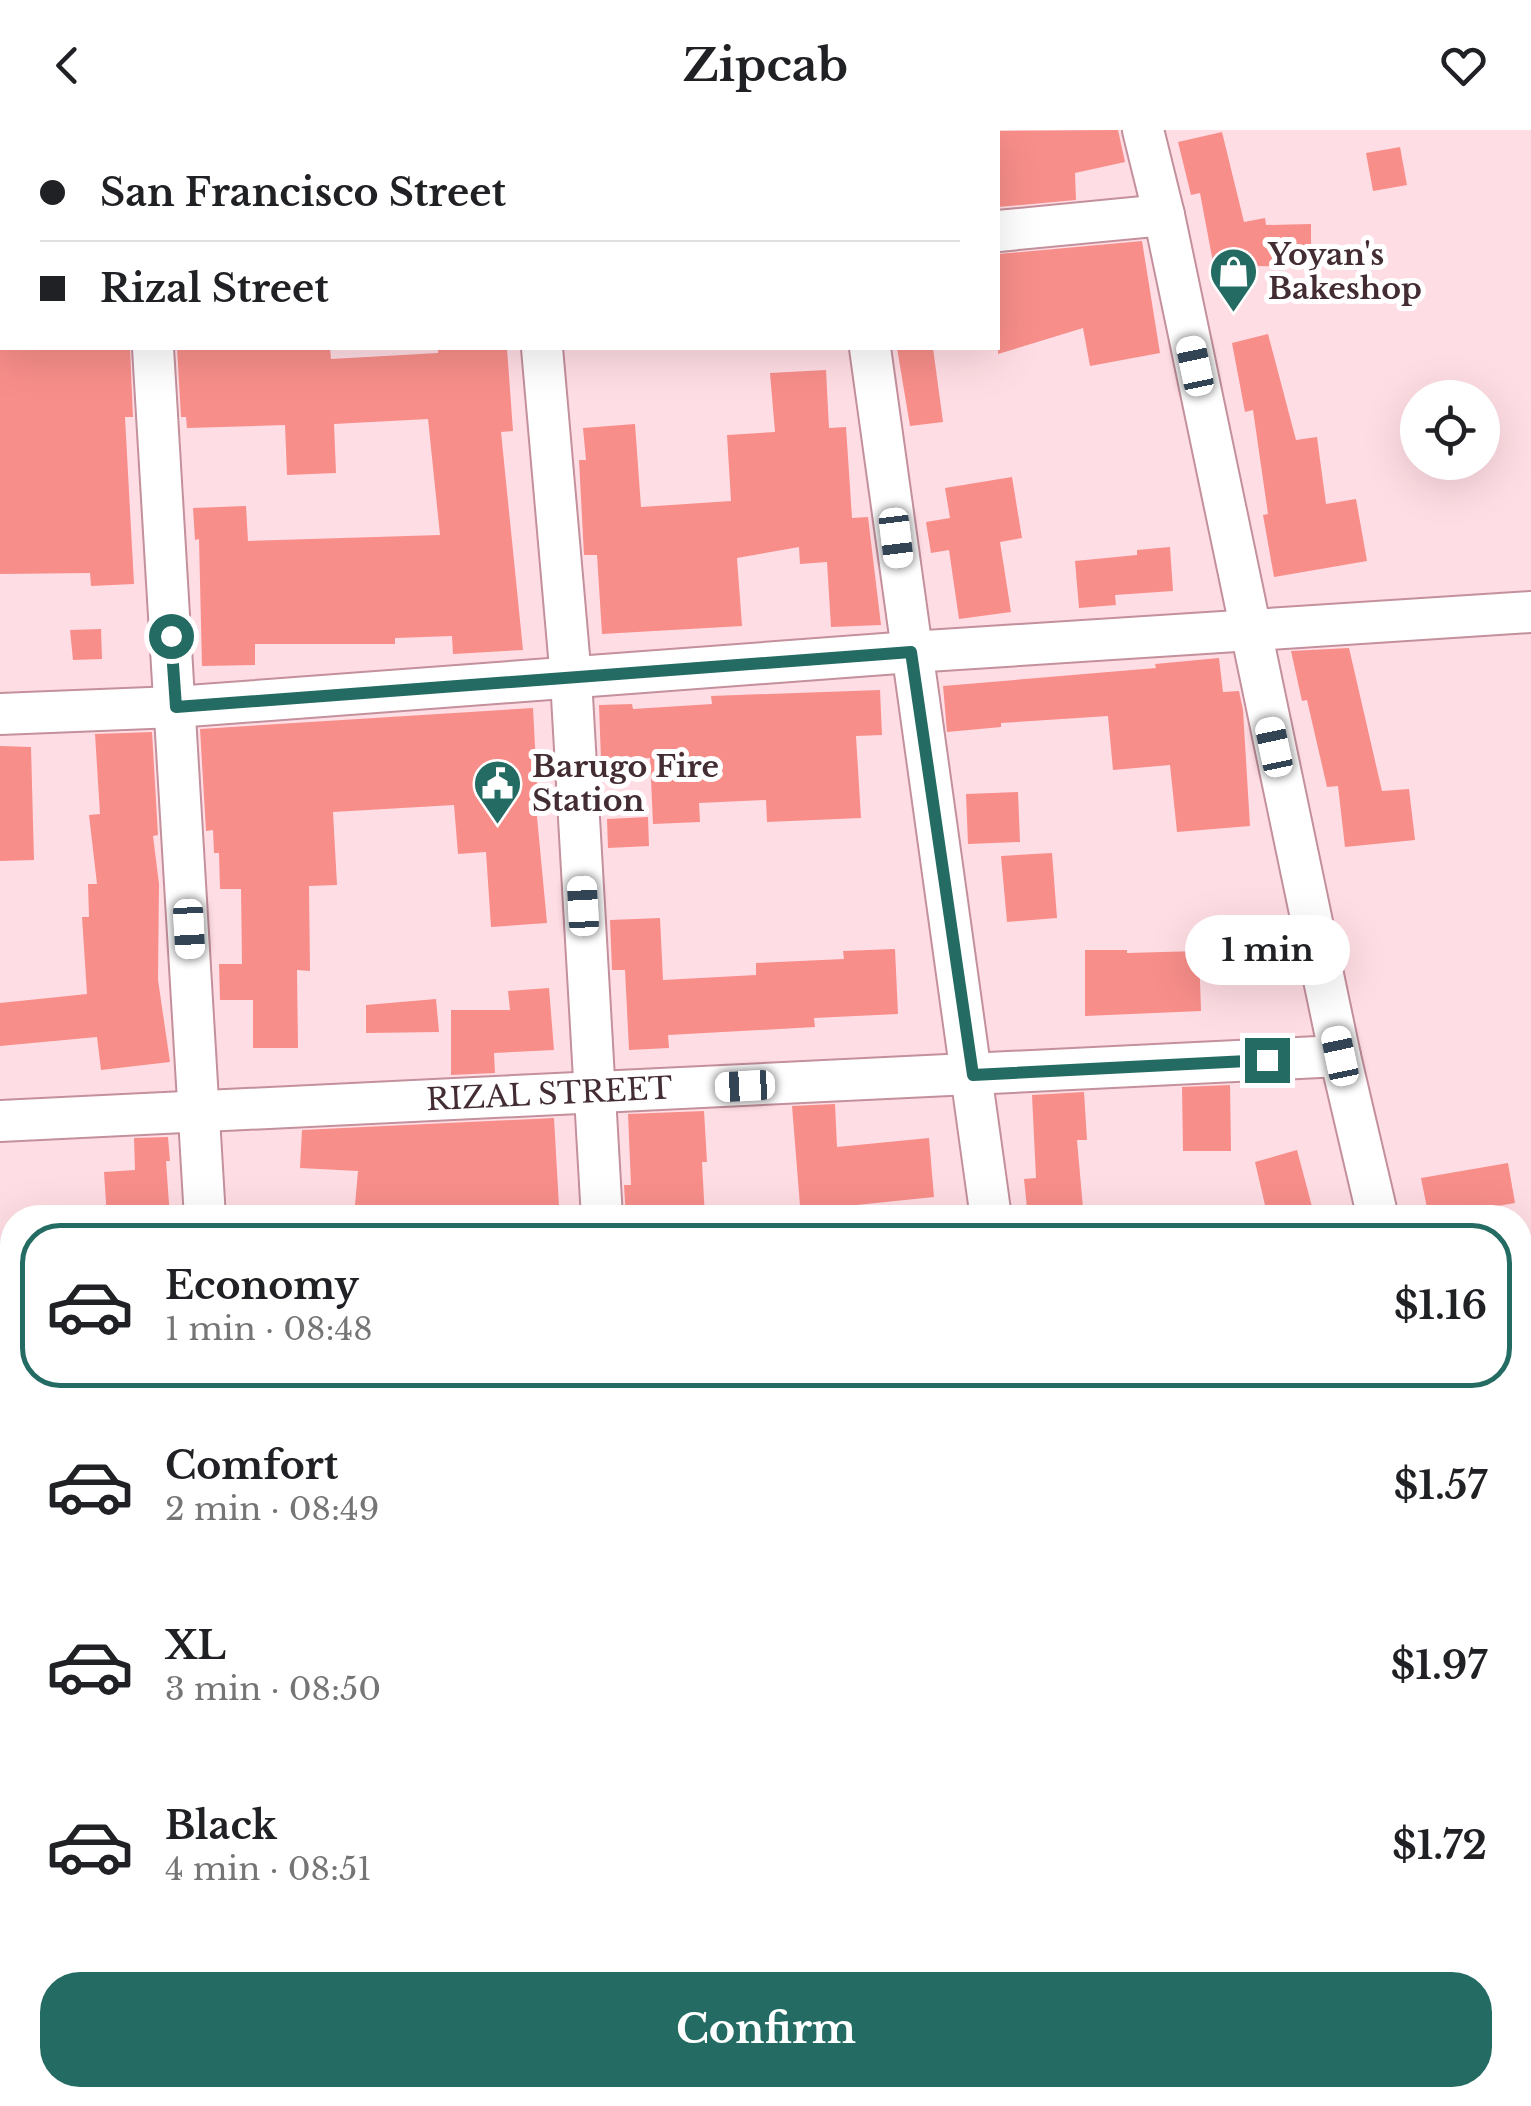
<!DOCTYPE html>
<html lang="en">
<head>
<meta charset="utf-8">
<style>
  :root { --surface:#fff; --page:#f2f2f2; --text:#202124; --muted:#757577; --line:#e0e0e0; --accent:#246c63 }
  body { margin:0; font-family:"Libre Baskerville",serif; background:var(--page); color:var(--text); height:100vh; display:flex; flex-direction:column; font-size:38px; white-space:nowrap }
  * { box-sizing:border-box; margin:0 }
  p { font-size:32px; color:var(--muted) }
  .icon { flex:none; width:55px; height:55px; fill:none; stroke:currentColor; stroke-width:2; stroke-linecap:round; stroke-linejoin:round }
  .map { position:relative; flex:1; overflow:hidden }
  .drawer { position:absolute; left:0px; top:1075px; width:1532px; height:902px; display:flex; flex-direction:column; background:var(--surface); border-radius:40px 40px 0 0; box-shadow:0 10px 40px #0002 }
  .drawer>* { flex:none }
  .banner { position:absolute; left:0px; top:0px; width:1000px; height:220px; box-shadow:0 10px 40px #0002; display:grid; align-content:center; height:220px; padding:0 40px; background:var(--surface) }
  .fabs { position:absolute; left:1400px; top:250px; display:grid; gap:20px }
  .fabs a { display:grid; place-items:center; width:100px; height:100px; border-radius:50%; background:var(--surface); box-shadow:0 10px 40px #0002; font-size:50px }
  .end { position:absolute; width:45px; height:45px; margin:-22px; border:12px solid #246c63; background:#fff; box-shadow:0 0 0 5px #fff }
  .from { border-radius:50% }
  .bubble { position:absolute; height:70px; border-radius:35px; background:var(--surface); box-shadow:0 10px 40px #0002; font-size:32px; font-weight:700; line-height:70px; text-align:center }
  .car { position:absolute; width:30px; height:60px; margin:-30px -15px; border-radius:12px; box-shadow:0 0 8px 2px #0007; background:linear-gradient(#fff 24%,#345 0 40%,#fff 0 76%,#345 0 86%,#fff 0) }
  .banner b { display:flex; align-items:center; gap:35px; height:95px; font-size:38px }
  .banner b+b { border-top:2px solid var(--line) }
  .banner i { width:25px; height:25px; background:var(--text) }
  ul { padding:18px 0 0; list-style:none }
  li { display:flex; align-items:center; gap:30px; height:165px; margin:0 20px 15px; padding:0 20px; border:5px solid transparent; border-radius:40px }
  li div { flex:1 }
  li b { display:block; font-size:38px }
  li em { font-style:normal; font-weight:700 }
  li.current { border-color:var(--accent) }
  li>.icon { width:90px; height:90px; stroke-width:1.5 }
  .action { display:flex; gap:20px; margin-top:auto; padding:20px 40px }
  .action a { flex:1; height:115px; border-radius:40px; background:var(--accent); color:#fff; font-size:40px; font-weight:700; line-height:115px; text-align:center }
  header { display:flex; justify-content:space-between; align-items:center; height:130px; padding:0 40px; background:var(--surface); font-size:45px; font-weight:700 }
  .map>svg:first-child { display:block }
  .building { fill:#f88e8a }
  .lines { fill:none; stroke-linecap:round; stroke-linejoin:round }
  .minor-casing { stroke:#c3909c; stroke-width:44 }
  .minor { stroke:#fff; stroke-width:40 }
  .route { stroke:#246c63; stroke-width:12 }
  .labels { text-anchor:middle; stroke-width:10; stroke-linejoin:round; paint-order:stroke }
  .poi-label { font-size:30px; font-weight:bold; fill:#432d33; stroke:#fff; text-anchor:start }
  .street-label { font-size:30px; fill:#432d33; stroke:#fff }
</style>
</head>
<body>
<header><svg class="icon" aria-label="back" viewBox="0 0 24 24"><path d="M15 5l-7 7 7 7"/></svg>Zipcab<svg class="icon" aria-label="heart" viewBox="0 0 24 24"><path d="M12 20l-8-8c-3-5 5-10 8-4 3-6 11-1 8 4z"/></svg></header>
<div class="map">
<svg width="1531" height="1976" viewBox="0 0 1531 1976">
  <rect width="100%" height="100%" fill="#ffdde4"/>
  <g class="building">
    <path d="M1118 0 1125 32 1075 43 1076 70 998 77V1Z"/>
    <path d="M1222 2 1244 92 1265 88 1266 95 1311 94V137L1255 136 1215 143 1200 63 1191 65 1178 12Z"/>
    <path d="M1400 17 1407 55 1373 61 1366 23Z"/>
    <path d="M1142 111 1160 223 1090 236 1083 198 998 224V124Z"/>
    <path d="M1268 204 1296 310 1317 307 1326 374 1356 369 1367 431 1274 447 1263 385 1268 384 1253 280 1245 282 1232 213Z"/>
    <path d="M0 218H130L133 287H125L134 454 91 456 90 443 0 444Z"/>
    <path d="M177 218H330L331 229 438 223V218H507L513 301 501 302 523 520 453 524 452 506 395 508V514H255V535L202 536 199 409 195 410 193 378 246 376 248 411 440 405 428 289 334 294 336 343 287 345 285 295 187 298 186 287H181Z"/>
    <path d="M897 218H933L943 292 910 296Z"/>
    <path d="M826 240 829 298 846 297 852 388 868 387 881 495 831 497 827 432 800 434 799 417 737 428 742 496 602 504 597 425H584L579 330H586L583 298 635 294 641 377 731 371 727 305 775 302 770 243Z"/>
    <path d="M1012 347 1022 408 1000 412 1011 482 959 489 949 420 931 423 926 392 950 388 945 358Z"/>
    <path d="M1170 417 1173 461 1115 465 1116 475 1079 478 1075 431 1137 425V420Z"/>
    <path d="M101 499 102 529 73 530 70 500Z"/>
    <path d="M1349 518 1382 661 1409 659 1415 710 1345 717 1338 656 1327 657 1307 570 1302 571 1291 521Z"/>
    <path d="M1219 528 1223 562 1239 561 1243 580 1250 696 1177 702 1170 635 1113 640 1108 586 1001 593V597L947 602 943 556 1156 538 1155 534Z"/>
    <path d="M880 560 882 605 856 606 861 688 767 692 766 670 699 673 700 692 653 694 650 628 601 630 599 575 632 574 633 579 712 574 711 566Z"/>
    <path d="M533 578 537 655H534L547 793 491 797 486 722 458 724 454 675 333 682 337 755 309 756 310 841 297 840 298 918H253V870H220L219 834H242L241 759H220L219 723H214L213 700 206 701 200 599Z"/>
    <path d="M152 602 158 705 153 706 159 754 158 850 170 932 101 940 97 907 0 916V873L87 864 82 787H89L88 754H97L89 685 100 684 95 604Z"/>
    <path d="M0 616 31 617 34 730 0 731Z"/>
    <path d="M1018 662 1020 712 968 714 966 664Z"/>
    <path d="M648 687 649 716 608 718 607 689Z"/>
    <path d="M1052 723 1057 788 1007 792 1001 726Z"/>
    <path d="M660 788 663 850 756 845V833L844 829 843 821 895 819 898 884 814 888 815 897 668 905 669 918 629 920 625 840H612L610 790Z"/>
    <path d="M1085 820H1127V823L1199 821 1201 881 1085 886Z"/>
    <path d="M549 858 554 920 494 923 495 943 451 945V880H510L508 861Z"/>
    <path d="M436 869 439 902 366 903V875Z"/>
    <path d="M1230 955 1231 1021H1183L1182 957Z"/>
    <path d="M1084 962 1087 1010H1077L1083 1078 1073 1079 1074 1088H1028L1024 1049 1036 1048 1032 965Z"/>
    <path d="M835 974 837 1017 929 1008 934 1067 847 1076 848 1088H801L792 976Z"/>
    <path d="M704 981 707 1032H702L705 1088H626L624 1055H631L628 984Z"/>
    <path d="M554 988 559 1076 482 1084 452 1082V1075L395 1079 355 1075 358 1041 300 1038 302 1000Z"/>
    <path d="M168 1007 170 1031H166L170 1088H107L104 1042 135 1040 134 1008Z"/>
    <path d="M1297 1020 1315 1088H1268L1255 1032Z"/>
    <path d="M1508 1033 1515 1073 1429 1088 1421 1048Z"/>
  </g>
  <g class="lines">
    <defs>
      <g id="minor">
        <path d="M146 0V2"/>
        <path d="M523 0 524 2"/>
        <path d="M841 0V2"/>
        <path d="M1143 0 1164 85 1340 926 1378 1088"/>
        <path d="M998 101 1164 85"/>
        <path d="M0 184 2 183"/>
        <path d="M153 218 205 1088"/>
        <path d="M542 218 571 549 602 1088"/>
        <path d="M870 218 991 1088"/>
        <path d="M0 584 175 577 911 522 1531 482"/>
        <path id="s1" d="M0 991 1340 926"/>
        <path d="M0 1571 12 1570"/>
        <path d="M1520 1713 1531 1764"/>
        <path d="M252 1965V1976"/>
        <path d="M662 1965 663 1976"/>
        <path d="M1116 1965 1117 1976"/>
      </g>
    </defs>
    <use href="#minor" class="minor-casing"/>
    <use href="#minor" class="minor"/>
  </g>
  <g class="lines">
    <path class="route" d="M171 506 176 577 911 522 973 945 1267 930"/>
  </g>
  <defs>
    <symbol id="shop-pin" viewBox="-11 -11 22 30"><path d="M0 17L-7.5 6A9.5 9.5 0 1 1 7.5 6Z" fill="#246c63" stroke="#fff"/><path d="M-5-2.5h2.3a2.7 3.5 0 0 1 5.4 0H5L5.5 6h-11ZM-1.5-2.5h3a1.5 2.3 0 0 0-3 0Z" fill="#fff"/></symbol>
    <symbol id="civic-pin" viewBox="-11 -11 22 30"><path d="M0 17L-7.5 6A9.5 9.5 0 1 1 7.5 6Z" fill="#246c63" stroke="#fff"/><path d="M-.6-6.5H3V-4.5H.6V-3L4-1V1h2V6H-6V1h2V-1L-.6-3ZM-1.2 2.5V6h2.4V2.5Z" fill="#fff"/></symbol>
  </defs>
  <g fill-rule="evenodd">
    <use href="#shop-pin" x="1206" y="114" width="55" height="75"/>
    <use href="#civic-pin" x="470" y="626" width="55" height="75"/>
  </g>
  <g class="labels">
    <g class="poi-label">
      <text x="1268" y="135">Yoyan's<tspan x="1268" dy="34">Bakeshop</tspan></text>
      <text x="532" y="647">Barugo Fire<tspan x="532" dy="34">Station</tspan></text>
    </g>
    <g class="street-label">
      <text dy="10" stroke="none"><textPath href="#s1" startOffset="550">RIZAL STREET</textPath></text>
    </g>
  </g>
</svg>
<div class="fabs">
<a><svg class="icon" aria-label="locate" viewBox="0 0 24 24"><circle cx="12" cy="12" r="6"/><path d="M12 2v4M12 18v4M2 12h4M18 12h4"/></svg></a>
</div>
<i class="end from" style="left:171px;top:506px"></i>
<i class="end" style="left:1267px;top:930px"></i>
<div class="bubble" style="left:1185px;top:785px;width:165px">1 min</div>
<i class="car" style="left:1195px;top:236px;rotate:348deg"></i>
<i class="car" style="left:896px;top:408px;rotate:173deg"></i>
<i class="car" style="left:1274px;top:617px;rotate:348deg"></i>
<i class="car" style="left:583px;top:776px;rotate:357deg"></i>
<i class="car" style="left:189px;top:799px;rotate:177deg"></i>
<i class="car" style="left:1340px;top:926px;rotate:348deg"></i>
<i class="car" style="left:745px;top:956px;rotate:267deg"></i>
<div class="banner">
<b><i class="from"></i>San Francisco Street</b>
<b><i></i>Rizal Street</b>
</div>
<section class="drawer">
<ul>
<li class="current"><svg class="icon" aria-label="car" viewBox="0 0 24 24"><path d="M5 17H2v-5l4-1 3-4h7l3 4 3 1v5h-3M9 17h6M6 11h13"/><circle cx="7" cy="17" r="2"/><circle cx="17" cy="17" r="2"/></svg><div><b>Economy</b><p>1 min · 08:48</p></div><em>$1.16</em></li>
<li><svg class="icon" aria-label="car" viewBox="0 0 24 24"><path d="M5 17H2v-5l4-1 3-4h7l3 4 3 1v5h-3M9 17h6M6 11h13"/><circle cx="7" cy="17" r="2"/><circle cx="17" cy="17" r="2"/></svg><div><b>Comfort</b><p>2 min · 08:49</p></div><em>$1.57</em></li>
<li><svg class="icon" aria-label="car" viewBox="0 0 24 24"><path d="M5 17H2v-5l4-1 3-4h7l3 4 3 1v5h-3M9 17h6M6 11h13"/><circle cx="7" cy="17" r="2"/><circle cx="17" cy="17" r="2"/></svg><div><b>XL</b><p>3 min · 08:50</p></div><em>$1.97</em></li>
<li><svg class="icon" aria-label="car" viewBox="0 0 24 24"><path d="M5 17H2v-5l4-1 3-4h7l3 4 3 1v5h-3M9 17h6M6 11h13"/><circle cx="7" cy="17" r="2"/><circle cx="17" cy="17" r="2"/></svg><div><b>Black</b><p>4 min · 08:51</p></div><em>$1.72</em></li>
</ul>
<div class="action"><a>Confirm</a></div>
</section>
</div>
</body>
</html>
